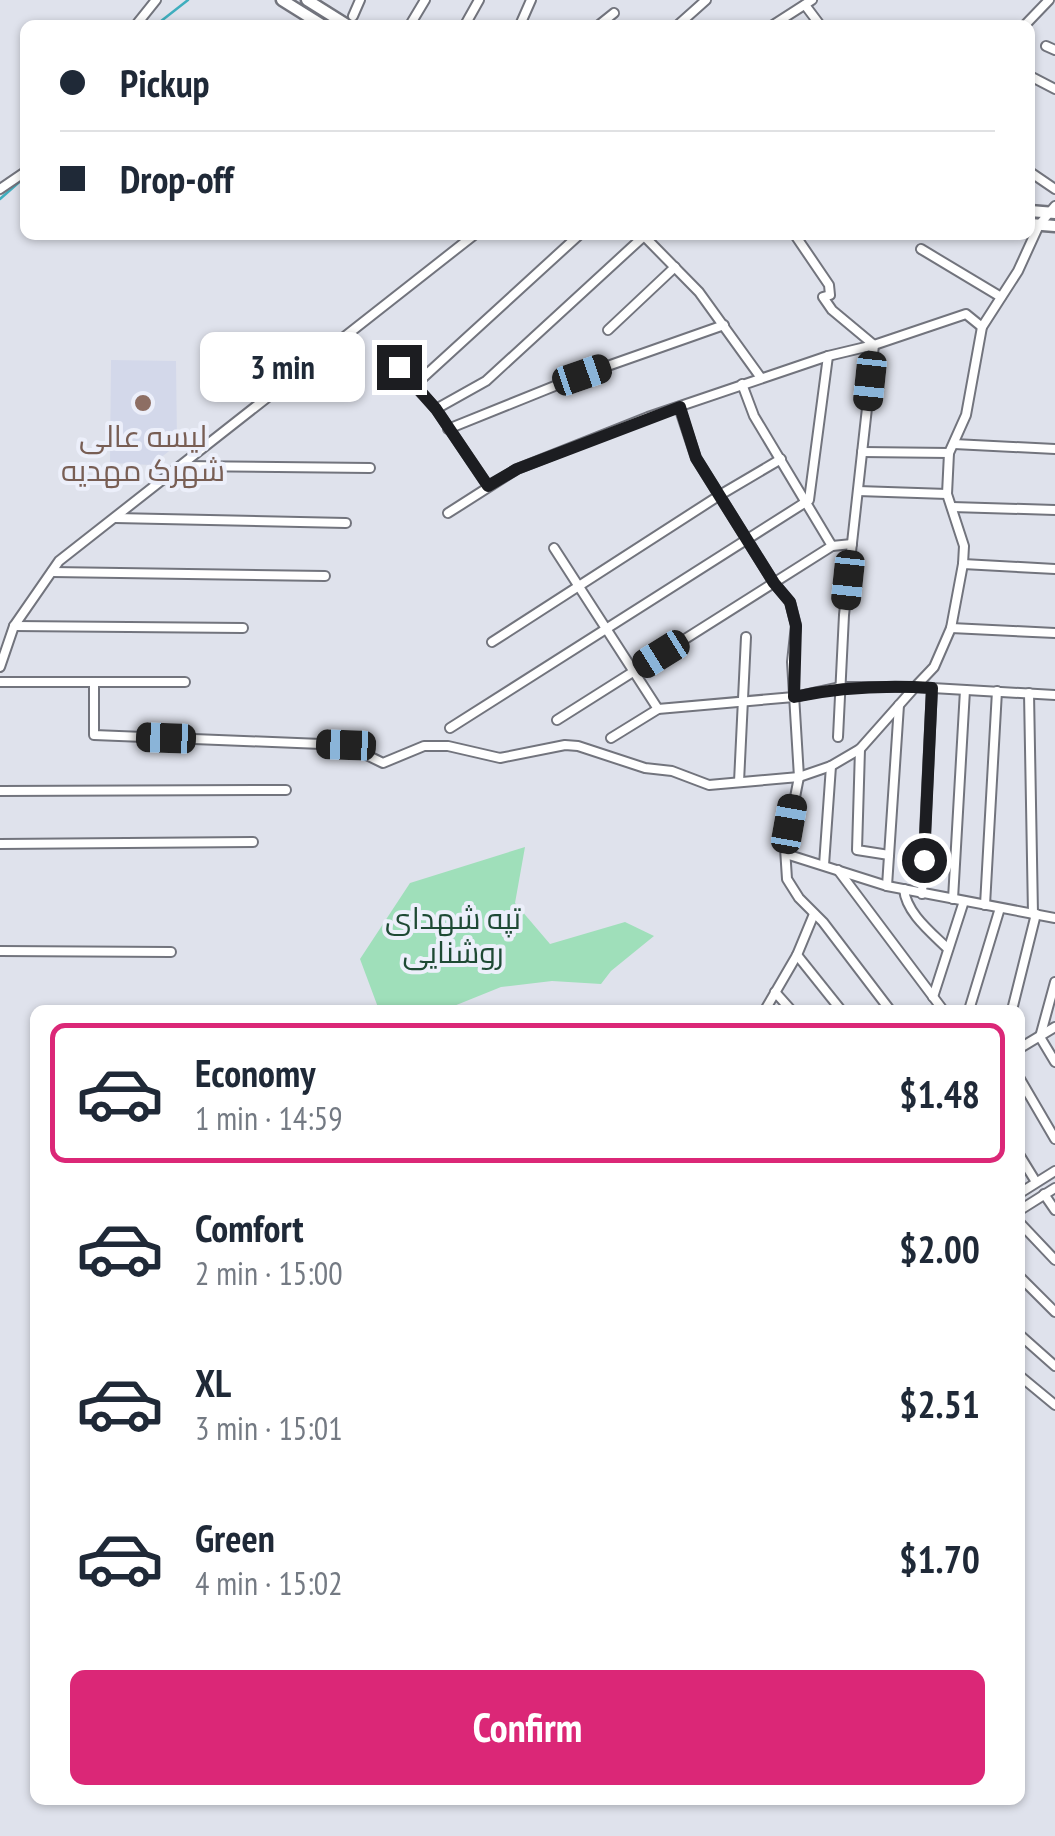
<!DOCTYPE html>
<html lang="en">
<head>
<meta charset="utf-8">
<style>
  :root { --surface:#fff; --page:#f6f6f7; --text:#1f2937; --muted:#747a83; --line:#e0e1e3; --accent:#db2777 }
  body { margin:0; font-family:"PT Sans Narrow",Cairo,sans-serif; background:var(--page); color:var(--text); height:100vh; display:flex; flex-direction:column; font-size:38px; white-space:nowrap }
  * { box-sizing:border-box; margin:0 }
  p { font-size:32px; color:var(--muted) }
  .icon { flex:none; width:55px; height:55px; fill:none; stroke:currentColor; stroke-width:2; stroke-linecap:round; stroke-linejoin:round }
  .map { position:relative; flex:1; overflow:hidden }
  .side { position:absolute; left:30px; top:1005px; width:995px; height:800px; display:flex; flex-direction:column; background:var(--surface); border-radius:15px; box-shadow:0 2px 8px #0004 }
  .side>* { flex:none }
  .top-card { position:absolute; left:20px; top:20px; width:1015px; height:220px; border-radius:15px; box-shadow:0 2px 8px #0004; display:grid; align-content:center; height:220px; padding:0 40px; background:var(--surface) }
  .end { position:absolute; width:45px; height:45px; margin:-22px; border:12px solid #1c1d21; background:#fff; box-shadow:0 0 0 5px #fff }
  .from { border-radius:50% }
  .bubble { position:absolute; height:70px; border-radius:15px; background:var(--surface); box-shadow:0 2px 8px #0004; font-size:32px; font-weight:600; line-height:70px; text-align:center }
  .car { position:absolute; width:30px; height:60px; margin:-30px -15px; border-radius:12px; box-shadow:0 0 8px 2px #0007; background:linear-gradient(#222 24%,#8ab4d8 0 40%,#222 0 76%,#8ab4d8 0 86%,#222 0) }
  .top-card b { display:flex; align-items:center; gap:35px; height:95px; font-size:38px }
  .top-card b+b { border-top:2px solid var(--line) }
  .top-card i { width:25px; height:25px; background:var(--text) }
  ul { padding:18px 0 0; list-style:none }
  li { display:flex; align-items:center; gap:30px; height:140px; margin:0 20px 15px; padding:0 20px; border:5px solid transparent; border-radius:15px }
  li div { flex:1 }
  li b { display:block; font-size:38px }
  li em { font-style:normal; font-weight:600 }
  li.on { border-color:var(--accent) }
  li>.icon { width:90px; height:90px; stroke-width:1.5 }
  .action { display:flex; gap:20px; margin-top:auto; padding:20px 40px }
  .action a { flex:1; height:115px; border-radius:15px; background:var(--accent); color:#fff; font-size:40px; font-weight:600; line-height:115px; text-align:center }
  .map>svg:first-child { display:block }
  .built { fill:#d3d8ea }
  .green { fill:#9fdfba }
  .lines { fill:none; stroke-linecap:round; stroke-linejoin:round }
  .stream { stroke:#3faebe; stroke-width:2.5 }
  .street-casing { stroke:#72747d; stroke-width:12 }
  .secondary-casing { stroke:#72747d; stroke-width:15 }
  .street { stroke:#fff; stroke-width:8 }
  .secondary { stroke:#fff; stroke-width:10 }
  .route { stroke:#1c1d21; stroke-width:12 }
  .education-dot { fill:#8d6e63; stroke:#eceffa; stroke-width:4 }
  .labels { text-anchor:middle; stroke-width:8; stroke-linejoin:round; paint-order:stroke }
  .education-label { font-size:30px; fill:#785e54; stroke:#eceffa }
  .park-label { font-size:30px; fill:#1e4a34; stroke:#eceffa }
</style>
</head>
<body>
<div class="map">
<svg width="1055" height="1836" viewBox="0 0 1055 1836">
  <rect width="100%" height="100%" fill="#dfe2ec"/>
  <path class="built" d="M111 360 176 361 177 445 151 465 110 463Z"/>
  <path class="green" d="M525 847 515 903 550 944 625 922 654 936 611 971 601 984 552 981 501 987 444 1010H379L360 959 410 883Z"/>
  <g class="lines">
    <g class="stream">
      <path d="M156 25 188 0"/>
      <path d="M0 199 25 177"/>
    </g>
    <defs>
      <g id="street">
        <path d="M805 5 820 25"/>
        <path d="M353 16 360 0"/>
        <path d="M136 25 156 0"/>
        <path d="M410 25 425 0"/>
        <path d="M465 25 479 0"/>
        <path d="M520 25 531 0"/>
        <path d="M599 25 614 13"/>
        <path d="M678 25 706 0"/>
        <path d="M773 25 812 0"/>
        <path d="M1025 25 1049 0"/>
        <path d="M1046 46 1055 50"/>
        <path d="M1030 76 1055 89"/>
        <path d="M1030 172 1055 189"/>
        <path d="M0 189 25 172"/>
        <path d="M643 235 699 292 761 378"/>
        <path d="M795 235 829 285 830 295 823 297 832 310 874 345 844 615 838 737"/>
        <path d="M921 249 1001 297"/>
        <path d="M608 330 675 267"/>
        <path d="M382 350 436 409 488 486"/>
        <path d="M416 384 579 235"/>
        <path d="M742 384 754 416 832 546"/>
        <path d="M679 407 696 458 774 583 790 602 796 625 792 662 799 777 785 848 787 879 799 898 823 922 890 1010"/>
        <path d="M436 409 486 381 644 236"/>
        <path d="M448 429 582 375 724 325"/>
        <path d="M954 444 1055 449"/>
        <path d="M862 452 949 453"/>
        <path d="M180 466 370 468"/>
        <path d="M858 491 947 494"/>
        <path d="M952 507 1055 510"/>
        <path d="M448 513 517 469 648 417 828 356 874 345 966 314 982 327"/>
        <path d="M115 518 346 523"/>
        <path d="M554 548 658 709"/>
        <path d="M963 564 1055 569"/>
        <path d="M52 572 325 576"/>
        <path d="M14 626 243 628"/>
        <path d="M951 628 1055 633"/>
        <path d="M492 642 720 495 781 459"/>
        <path d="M0 667 14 626 59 561 474 235"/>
        <path d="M0 682H185"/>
        <path d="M94 682V735L346 745 383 763 424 746H448L500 758 565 745 578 746 645 768 672 771 709 785 799 777 831 766 860 749 915 687 1055 695"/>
        <path d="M1029 693 1033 914"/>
        <path d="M557 720 832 546 852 544"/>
        <path d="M450 728 809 500 828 356"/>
        <path d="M611 738 658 709 794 697 840 687H915L934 667 951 628 963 564 964 546 947 494 949 453 966 415 982 327 1018 271 1039 225 1055 206"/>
        <path d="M860 749 857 850 889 855"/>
        <path d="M739 782 746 637"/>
        <path d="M0 791 286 790"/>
        <path d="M0 844 253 842"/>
        <path d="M786 854 887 886 1055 918"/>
        <path d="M824 865 831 766"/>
        <path d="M838 870 943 1010"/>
        <path d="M887 886 899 705"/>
        <path d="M904 889C906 913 932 933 948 949"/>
        <path d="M922 894 932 688"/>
        <path d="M953 899 965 690"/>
        <path d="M985 905 997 691"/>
        <path d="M0 951 171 952"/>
        <path d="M797 955 841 1010"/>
        <path d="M1055 982 1040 1037 1055 1062"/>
        <path d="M775 992 791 1010"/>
        <path d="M933 997 964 901"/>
        <path d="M765 1010 797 955 814 914"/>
        <path d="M969 1010 1000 908"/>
        <path d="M1012 1010 1036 914"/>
        <path d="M1020 1048 1055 1027"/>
        <path d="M1020 1079 1055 1139"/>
        <path d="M1020 1156 1036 1182"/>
        <path d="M1020 1193 1055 1171"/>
        <path d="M1044 1194 1055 1210"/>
        <path d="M1020 1210 1055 1188"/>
        <path d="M1020 1223 1055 1260"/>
        <path d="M1020 1277 1055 1312"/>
        <path d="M1020 1335 1055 1366"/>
        <path d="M1020 1376 1055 1405"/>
      </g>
      <g id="secondary">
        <path d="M282 0 322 25"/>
        <path d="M307 0 347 25"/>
        <path d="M1030 211 1055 213"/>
        <path d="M1030 224 1055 226"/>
      </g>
    </defs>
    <use href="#street" class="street-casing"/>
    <use href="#secondary" class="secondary-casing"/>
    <use href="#street" class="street"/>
    <use href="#secondary" class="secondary"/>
  </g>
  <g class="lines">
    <path class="route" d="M399 367 436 409 488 486 517 469 680 407 696 458 774 583 790 602 796 626 794 697C841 687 884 685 932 688L924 860"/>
  </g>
  <circle class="education-dot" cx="143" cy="403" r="10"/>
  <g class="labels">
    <g class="education-label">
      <text x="143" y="447">لیسه عالی<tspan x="143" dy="34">شهرک مهدیه</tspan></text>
    </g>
    <g class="park-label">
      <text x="453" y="929">تپه شهدای<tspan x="453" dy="34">روشنایی</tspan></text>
    </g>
  </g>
</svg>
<i class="end from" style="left:924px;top:860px"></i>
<i class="end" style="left:399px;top:367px"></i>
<div class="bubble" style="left:200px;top:332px;width:165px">3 min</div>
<i class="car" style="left:582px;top:375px;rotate:71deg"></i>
<i class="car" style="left:870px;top:381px;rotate:186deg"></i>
<i class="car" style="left:848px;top:580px;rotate:186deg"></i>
<i class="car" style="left:661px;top:654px;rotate:238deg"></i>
<i class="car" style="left:166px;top:738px;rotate:272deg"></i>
<i class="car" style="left:346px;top:745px;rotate:272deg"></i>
<i class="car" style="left:789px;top:824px;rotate:10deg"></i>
<div class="top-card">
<b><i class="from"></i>Pickup</b>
<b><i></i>Drop-off</b>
</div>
<section class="side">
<ul>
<li class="on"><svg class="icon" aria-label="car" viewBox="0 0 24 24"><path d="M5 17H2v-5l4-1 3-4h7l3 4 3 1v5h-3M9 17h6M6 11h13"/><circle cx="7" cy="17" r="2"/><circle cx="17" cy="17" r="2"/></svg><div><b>Economy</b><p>1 min · 14:59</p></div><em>$1.48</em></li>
<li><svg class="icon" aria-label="car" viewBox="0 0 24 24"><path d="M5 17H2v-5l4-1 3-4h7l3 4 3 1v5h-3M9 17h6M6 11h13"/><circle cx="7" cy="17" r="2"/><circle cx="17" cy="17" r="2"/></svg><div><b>Comfort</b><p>2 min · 15:00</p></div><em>$2.00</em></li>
<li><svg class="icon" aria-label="car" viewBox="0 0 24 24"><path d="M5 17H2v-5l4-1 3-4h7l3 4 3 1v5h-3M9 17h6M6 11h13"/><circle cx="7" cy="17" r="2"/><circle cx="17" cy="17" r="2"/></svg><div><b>XL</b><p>3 min · 15:01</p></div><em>$2.51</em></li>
<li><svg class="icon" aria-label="car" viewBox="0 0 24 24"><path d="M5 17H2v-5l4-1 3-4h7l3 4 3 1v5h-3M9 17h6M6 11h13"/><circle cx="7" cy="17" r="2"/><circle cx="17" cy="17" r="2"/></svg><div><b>Green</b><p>4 min · 15:02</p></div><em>$1.70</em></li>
</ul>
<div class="action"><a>Confirm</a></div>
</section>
</div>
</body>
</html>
